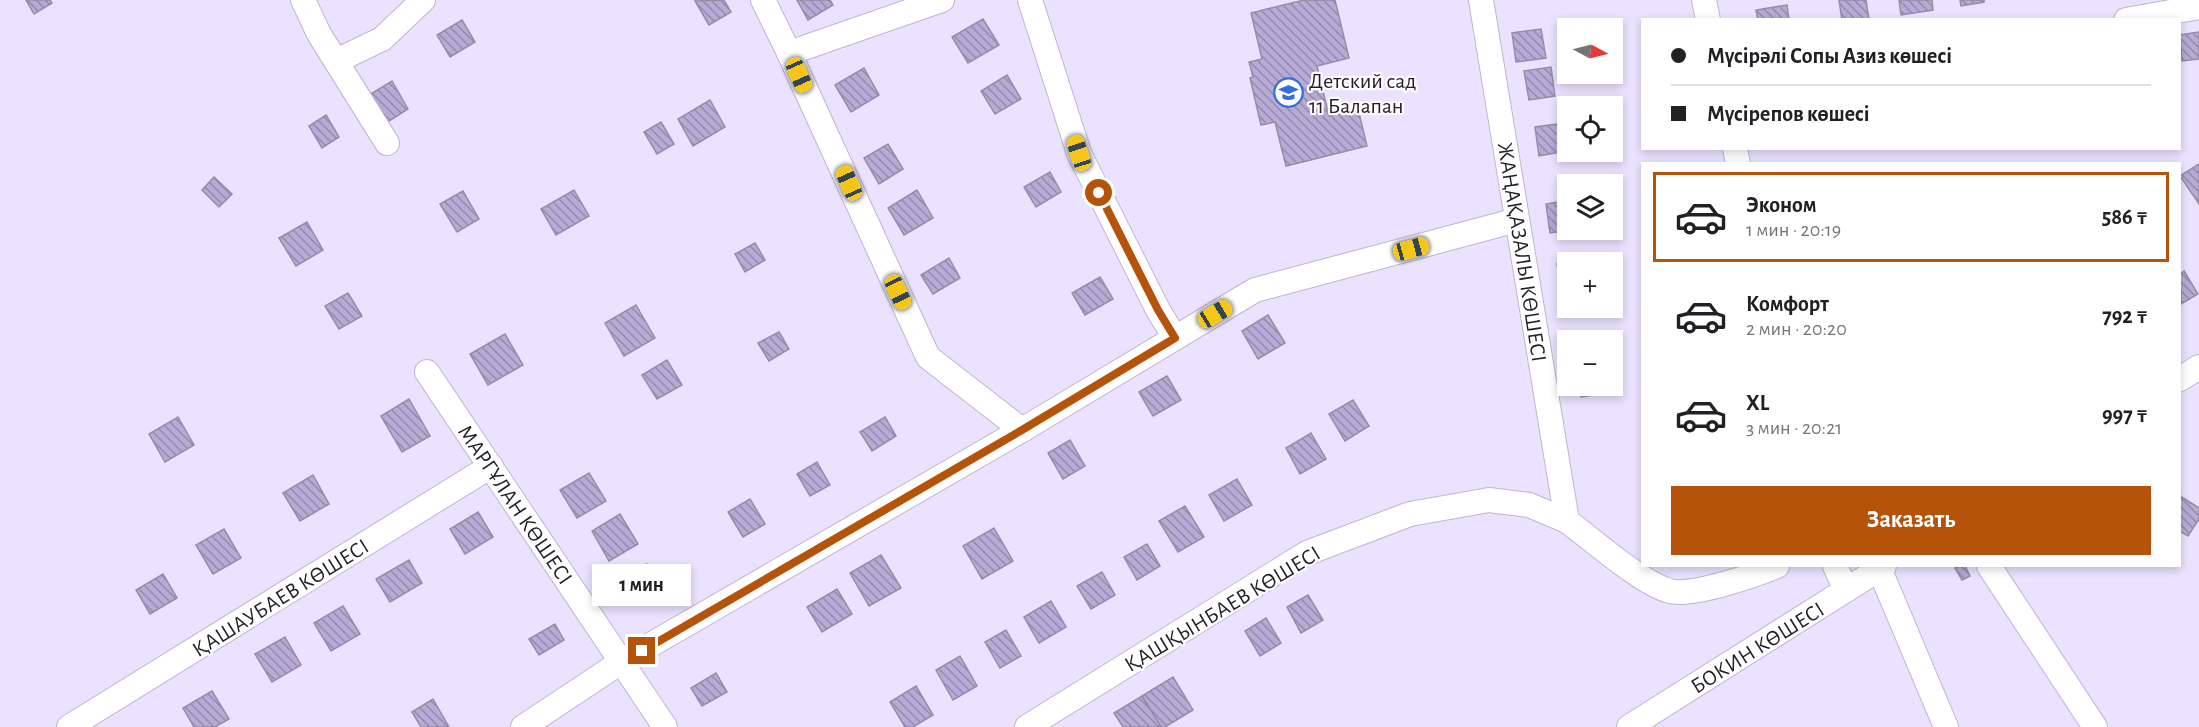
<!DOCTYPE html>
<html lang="ru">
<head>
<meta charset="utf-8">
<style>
  :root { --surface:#fff; --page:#f6f6f6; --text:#202124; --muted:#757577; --line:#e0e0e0; --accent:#b45309 }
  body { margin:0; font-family:"Alegreya Sans",sans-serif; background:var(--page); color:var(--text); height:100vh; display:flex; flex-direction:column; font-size:22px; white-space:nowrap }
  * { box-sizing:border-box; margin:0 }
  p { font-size:20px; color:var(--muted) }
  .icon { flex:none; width:33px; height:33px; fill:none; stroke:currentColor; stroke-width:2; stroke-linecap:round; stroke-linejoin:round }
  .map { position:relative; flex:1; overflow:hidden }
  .details { position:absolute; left:1641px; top:162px; width:540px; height:405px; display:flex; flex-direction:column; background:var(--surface); border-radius:0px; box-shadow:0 3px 9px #0003 }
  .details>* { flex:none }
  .guide { position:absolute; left:1641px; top:18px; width:540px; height:132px; border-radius:0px; box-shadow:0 3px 9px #0003; display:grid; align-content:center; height:132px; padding:0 30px; background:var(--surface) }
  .needle { width:39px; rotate:97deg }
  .controls { position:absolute; left:1557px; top:18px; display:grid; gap:12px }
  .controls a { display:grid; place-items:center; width:66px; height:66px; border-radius:0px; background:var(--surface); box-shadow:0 3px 9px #0003; font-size:30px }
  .end { position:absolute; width:27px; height:27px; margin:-14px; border:8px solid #b45309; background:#fff; box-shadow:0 0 0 3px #fff }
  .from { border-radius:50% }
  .bubble { position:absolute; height:42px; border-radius:0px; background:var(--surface); box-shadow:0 3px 9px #0003; font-size:20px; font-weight:700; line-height:42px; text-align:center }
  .car { position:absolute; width:18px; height:36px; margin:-18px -9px; border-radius:8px; box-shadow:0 0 4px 2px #0007; background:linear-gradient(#f5c518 24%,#345 0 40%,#f5c518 0 76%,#345 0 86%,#f5c518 0) }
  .guide b { display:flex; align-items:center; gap:21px; height:57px; font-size:22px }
  .guide b+b { border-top:2px solid var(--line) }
  .guide i { width:15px; height:15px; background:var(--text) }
  ul { padding:10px 0 0; list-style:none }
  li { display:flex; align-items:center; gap:18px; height:90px; margin:0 12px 9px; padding:0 18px; border:3px solid transparent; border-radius:0px }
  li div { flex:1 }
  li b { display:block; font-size:22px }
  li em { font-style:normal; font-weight:700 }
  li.on { border-color:var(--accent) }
  li>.icon { width:54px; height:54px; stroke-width:1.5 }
  .primary-button { display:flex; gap:12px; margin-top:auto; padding:12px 30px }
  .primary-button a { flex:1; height:69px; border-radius:0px; background:var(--accent); color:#fff; font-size:24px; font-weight:700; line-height:69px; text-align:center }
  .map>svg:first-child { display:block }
  .building { fill:url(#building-back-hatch); stroke:#958da7; stroke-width:1.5 }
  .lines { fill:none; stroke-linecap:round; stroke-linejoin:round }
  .minor-casing { stroke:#beb6d1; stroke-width:26 }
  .minor { stroke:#fff; stroke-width:24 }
  .route { stroke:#b45309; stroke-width:8 }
  .labels { text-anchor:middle; stroke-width:4.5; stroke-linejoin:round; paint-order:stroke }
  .poi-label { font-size:22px; fill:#221e28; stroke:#fff; text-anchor:start }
  .street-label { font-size:22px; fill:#221e28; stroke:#fff }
</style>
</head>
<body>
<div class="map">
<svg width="2199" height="727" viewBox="0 0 2199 727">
  <defs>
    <pattern id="building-back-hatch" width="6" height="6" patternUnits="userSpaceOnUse" patternTransform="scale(1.5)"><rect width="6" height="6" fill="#b8aad6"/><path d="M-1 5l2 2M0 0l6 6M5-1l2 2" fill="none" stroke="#958aae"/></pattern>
  </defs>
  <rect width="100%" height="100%" fill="#eae2fe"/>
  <g class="building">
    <path d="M26 0H50L52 3 34 14Z"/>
    <path d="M724 0 731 12 709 25 695 1Z"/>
    <path d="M797 0H830L833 5 808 20Z"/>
    <path d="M1304 0H1335L1349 58 1317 66 1329 116 1358 109 1367 146 1286 166 1275 122 1261 125 1250 78 1253 77 1249 62 1262 59 1251 13Z"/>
    <path d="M1839 0H1866L1869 20H1842Z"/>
    <path d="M1899 0H1932L1933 10 1901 15Z"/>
    <path d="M1960 0H1984V2L1961 6Z"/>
    <path d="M1787 5 1789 20H1758L1756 10Z"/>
    <path d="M983 19 999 45 968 63 952 37Z"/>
    <path d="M462 20 475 42 450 57 437 35Z"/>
    <path d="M1541 29 1546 58 1516 62 1512 33Z"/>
    <path d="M2199 32V59L2182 61 2180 35Z"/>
    <path d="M1551 67 1555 96 1529 100 1524 71Z"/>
    <path d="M864 68 879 95 851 112 835 85Z"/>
    <path d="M1007 75 1021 99 995 114 981 91Z"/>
    <path d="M392 81 408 109 386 123 369 95Z"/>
    <path d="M710 100 725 127 693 146 678 119Z"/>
    <path d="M326 115 339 137 322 148 309 126Z"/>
    <path d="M661 122 674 144 657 154 644 132Z"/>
    <path d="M1564 123 1568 151 1539 156 1535 127Z"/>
    <path d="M888 144 903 169 879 184 864 158Z"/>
    <path d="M2199 164V204L2180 176Z"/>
    <path d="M1050 172 1061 192 1036 207 1024 187Z"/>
    <path d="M214 177 232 194 219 207 202 190Z"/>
    <path d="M574 190 589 216 556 235 541 209Z"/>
    <path d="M917 190 933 218 904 235 888 208Z"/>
    <path d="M463 191 479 219 457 232 440 204Z"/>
    <path d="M1568 200V230H1573L1550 233 1546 204Z"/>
    <path d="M307 222 323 250 296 266 279 238Z"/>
    <path d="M755 243 765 260 745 272 735 254Z"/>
    <path d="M949 258 960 278 933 294 921 275Z"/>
    <path d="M1584 260 1585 262H1568V293L1562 294 1557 264Z"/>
    <path d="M2184 271 2198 294 2181 304 2180 274Z"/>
    <path d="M1100 277 1113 299 1085 315 1072 293Z"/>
    <path d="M348 293 362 316 339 329 325 306Z"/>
    <path d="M636 305 655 338 624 356 605 323Z"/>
    <path d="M1268 315 1285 343 1258 359 1242 331Z"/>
    <path d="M779 332 789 349 769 361 758 343Z"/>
    <path d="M505 334 523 365 488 385 470 354Z"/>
    <path d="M667 360 682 385 657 399 642 375Z"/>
    <path d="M1167 376 1181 400 1153 416 1139 392Z"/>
    <path d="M1579 386H1611L1612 392 1581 397Z"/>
    <path d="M409 399 430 436 402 452 381 416Z"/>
    <path d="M1353 400 1369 426 1345 441 1329 414Z"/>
    <path d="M178 417 194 445 165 462 149 434Z"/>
    <path d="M885 417 896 436 872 451 860 432Z"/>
    <path d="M1311 433 1326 459 1300 474 1286 448Z"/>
    <path d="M1070 440 1085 466 1063 479 1048 453Z"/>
    <path d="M817 462 830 485 810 496 797 474Z"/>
    <path d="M589 473 606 501 577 518 560 490Z"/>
    <path d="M313 475 329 504 300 521 283 493Z"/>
    <path d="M1237 479 1252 505 1224 521 1209 495Z"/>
    <path d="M2180 496 2199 508V519L2188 536 2180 531Z"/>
    <path d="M750 499 765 524 743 537 728 512Z"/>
    <path d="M1185 506 1204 537 1178 552 1159 521Z"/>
    <path d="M478 512 493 537 465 554 450 529Z"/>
    <path d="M620 514 638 544 609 561 592 531Z"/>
    <path d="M994 528 1013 561 982 579 963 546Z"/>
    <path d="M224 529 241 558 213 574 196 545Z"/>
    <path d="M1147 544 1160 566 1137 580 1124 557Z"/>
    <path d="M881 555 901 588 869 606 850 573Z"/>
    <path d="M409 560 422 583 390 602 376 579Z"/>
    <path d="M647 564 663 592 640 605 624 578Z"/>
    <path d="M1959 566H1965L1970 576 1962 580 1955 568Z"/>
    <path d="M1102 572 1115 595 1091 609 1077 586Z"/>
    <path d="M163 574 177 598 150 614 136 590Z"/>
    <path d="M837 589 852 614 822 632 807 607Z"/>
    <path d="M1308 595 1323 620 1301 633 1287 607Z"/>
    <path d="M1051 601 1066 627 1039 643 1024 617Z"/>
    <path d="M343 606 360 634 331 651 314 623Z"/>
    <path d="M1266 618 1281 643 1260 656 1245 631Z"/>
    <path d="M555 624 564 640 539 655 529 639Z"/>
    <path d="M1006 630 1021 656 1000 668 985 642Z"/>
    <path d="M285 637 301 665 272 682 255 654Z"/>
    <path d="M960 656 977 686 953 700 936 670Z"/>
    <path d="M716 673 727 692 702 706 691 688Z"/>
    <path d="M1173 677 1193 710 1165 727H1161L1142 696Z"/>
    <path d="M916 686 933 715 913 727H905L890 702Z"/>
    <path d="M212 691 229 719 215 727H194L183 708Z"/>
    <path d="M1142 696 1161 727H1123L1114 713Z"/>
    <path d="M433 699 449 727H421L412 712Z"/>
  </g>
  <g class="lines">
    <defs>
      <g id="minor">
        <path d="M303 0 319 34 387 143"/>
        <path d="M763 0 789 53 928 357 1022 430"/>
        <path d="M1030 0 1079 153 1158 310 1175 338"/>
        <path d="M1481 0 1567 521C1593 540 1642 584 1670 591 1691 597 1756 575 1777 566"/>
        <path d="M1704 0 1708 20"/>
        <path d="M2126 20 2199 7"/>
        <path d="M789 53 942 0"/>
        <path d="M336 61 382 39 423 0"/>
        <path d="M1735 148 1738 164"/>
        <path d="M427 372 665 727"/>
        <path d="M2180 379 2199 367"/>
        <path d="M1835 566 1846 590"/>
        <path d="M1989 566 2095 727"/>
        <path d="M1879 568 1946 727"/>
        <path d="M69 727 491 466"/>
        <path d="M523 727 621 662 1022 430 1255 290 1517 220"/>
        <path d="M1027 727 1307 553 1410 514 1489 500 1529 505 1567 521"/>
        <path d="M1629 727 1884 566"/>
      </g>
    </defs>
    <use href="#minor" class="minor-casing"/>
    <use href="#minor" class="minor"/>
  </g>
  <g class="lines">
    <path class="route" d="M642 651 1022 430 1175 338 1158 310 1099 193"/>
  </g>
  <defs>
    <symbol id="school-ring" viewBox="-11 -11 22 22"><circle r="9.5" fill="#fff" stroke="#326edc" stroke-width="1.5"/><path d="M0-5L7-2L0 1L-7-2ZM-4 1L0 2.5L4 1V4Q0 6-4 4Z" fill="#326edc"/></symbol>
  </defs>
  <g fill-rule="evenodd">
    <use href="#school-ring" x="1272" y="76" width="33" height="33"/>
  </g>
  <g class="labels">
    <g class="poi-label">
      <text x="1309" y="88">Детский сад<tspan x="1309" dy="25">11 Балапан</tspan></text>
    </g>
    <g class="street-label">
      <text transform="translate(1523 252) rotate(81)" y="8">ЖАҢАҚАЗАЛЫ КӨШЕСІ</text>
      <text transform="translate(516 504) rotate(56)" y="8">МАРГҰЛАН КӨШЕСІ</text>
      <text transform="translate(280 597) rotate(-32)" y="8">ҚАШАУБАЕВ КӨШЕСІ</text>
      <text transform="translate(1222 608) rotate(-31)" y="8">ҚАШҚЫНБАЕВ КӨШЕСІ</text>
      <text transform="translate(1757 647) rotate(-32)" y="8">БОКИН КӨШЕСІ</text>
    </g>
  </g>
</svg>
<div class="controls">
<a><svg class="needle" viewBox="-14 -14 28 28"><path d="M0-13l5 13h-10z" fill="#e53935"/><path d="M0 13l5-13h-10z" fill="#757577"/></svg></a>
<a><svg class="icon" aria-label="locate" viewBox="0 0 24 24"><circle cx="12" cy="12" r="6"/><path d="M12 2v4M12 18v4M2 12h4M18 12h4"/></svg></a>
<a><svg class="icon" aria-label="layers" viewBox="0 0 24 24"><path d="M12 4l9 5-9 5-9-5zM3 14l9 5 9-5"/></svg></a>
<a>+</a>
<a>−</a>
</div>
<i class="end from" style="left:1099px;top:193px"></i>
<i class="end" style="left:642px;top:651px"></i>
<div class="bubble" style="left:592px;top:564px;width:99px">1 мин</div>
<i class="car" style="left:799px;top:75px;rotate:156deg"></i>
<i class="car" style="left:1079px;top:153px;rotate:342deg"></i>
<i class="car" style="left:849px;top:183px;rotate:336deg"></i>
<i class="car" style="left:1411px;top:249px;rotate:75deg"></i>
<i class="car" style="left:898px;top:292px;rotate:155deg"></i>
<i class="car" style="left:1215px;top:314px;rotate:59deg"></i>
<div class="guide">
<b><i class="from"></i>Мүсірәлі Сопы Азиз көшесі</b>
<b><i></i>Мүсірепов көшесі</b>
</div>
<section class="details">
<ul>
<li class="on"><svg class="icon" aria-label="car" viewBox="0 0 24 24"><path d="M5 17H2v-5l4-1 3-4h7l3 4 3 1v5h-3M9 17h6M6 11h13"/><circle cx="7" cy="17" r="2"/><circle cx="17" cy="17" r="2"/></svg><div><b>Эконом</b><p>1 мин · 20:19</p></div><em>586 ₸</em></li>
<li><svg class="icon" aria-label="car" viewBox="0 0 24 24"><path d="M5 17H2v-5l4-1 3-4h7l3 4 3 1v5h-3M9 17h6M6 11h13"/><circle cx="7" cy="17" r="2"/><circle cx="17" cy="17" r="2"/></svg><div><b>Комфорт</b><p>2 мин · 20:20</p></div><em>792 ₸</em></li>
<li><svg class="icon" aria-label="car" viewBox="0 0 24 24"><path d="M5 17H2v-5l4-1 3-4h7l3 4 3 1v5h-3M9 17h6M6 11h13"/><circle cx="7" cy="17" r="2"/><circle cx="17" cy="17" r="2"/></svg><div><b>XL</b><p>3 мин · 20:21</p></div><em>997 ₸</em></li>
</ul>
<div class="primary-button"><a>Заказать</a></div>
</section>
</div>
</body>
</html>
